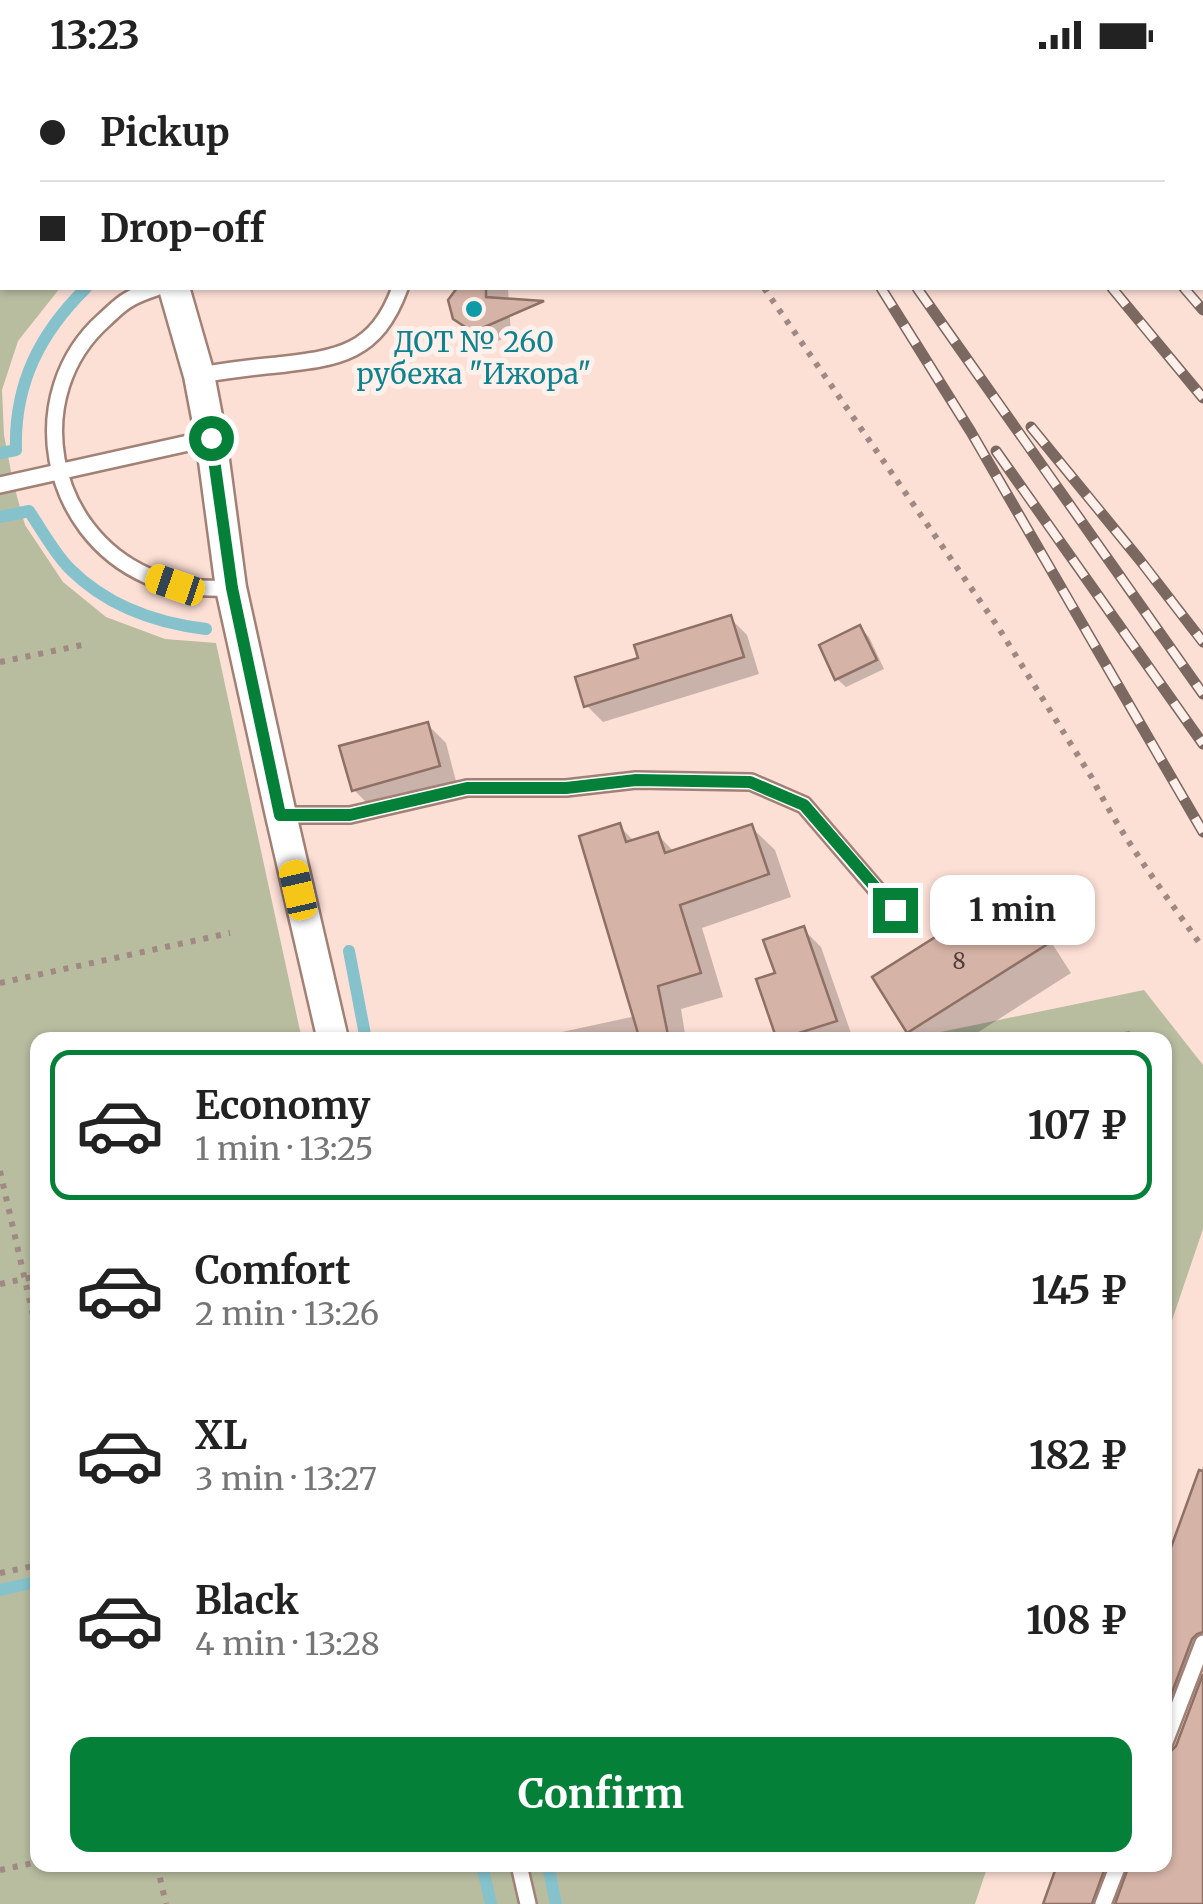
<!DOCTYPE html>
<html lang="en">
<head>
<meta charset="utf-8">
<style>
  :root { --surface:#fff; --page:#f6f6f6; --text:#222; --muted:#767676; --line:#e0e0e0; --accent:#058039 }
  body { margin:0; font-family:Merriweather,serif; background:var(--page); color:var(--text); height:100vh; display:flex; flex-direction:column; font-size:38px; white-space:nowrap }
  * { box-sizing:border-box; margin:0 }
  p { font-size:32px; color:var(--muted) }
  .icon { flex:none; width:55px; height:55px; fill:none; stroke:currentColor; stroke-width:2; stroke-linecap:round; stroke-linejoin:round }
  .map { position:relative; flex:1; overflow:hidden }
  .side { position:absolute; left:30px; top:962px; width:1142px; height:840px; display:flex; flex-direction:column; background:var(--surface); border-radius:20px; box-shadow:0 2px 8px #0004 }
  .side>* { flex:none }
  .hud { position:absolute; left:0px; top:0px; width:1205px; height:220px; box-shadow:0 2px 8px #0004; display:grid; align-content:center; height:220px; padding:0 40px; background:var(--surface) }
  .end { position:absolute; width:45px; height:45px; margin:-22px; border:12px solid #058039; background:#fff; box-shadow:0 0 0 5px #fff }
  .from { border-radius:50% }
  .bubble { position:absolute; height:70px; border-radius:20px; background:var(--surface); box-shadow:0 2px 8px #0004; font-size:32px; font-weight:700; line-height:70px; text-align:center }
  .car { position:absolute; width:30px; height:60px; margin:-30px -15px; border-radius:12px; box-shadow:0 0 8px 2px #0007; background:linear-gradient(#f5c518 24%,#345 0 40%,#f5c518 0 76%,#345 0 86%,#f5c518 0) }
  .hud b { display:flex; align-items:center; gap:35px; height:95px; font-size:38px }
  .hud b+b { border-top:2px solid var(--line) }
  .hud i { width:25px; height:25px; background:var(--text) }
  ul { padding:18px 0 0; list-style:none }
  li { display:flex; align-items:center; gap:30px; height:150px; margin:0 20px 15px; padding:0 20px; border:5px solid transparent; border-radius:20px }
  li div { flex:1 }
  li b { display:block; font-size:38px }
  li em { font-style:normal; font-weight:700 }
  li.on { border-color:var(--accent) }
  li>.icon { width:90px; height:90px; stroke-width:1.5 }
  .action { display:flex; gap:20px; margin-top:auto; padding:20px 40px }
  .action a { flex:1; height:115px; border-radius:20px; background:var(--accent); color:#fff; font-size:40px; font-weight:700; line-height:115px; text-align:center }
  .status { display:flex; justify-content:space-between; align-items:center; height:70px; padding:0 50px; background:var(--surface); direction:ltr }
  .status svg { height:28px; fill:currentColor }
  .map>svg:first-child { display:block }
  .green { fill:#b8bda0 }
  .shadow { fill:#0003 }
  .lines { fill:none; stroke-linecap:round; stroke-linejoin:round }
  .stream { stroke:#85c2cc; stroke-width:12 }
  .building { fill:#d6b3a7; stroke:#8f7065; stroke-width:2.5 }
  .service-casing { stroke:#a18175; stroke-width:20 }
  .minor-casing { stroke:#a18175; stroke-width:35 }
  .path { stroke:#9f8982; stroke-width:6; stroke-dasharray:5 8; stroke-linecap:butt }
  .service { stroke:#fff; stroke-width:15 }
  .minor { stroke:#fff; stroke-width:30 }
  .rail-casing { stroke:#7b6861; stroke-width:11 }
  .rail { stroke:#fff0eb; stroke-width:8; stroke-dasharray:22; stroke-linecap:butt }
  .route { stroke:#058039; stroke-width:12 }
  .culture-dot { fill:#0f9aa8; stroke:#fff0eb; stroke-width:4 }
  .labels { text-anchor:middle; stroke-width:10; stroke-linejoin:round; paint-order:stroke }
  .number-label { font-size:22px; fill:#4f3d37 }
  .culture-label { font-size:28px; fill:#0d838f; stroke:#fff0eb }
</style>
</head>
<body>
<div class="status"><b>13:23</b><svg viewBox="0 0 49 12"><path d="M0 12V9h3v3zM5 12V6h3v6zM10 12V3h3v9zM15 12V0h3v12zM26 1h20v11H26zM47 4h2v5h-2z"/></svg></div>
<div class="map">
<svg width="1203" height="1834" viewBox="0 0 1203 1834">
  <rect width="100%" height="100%" fill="#fcdfd5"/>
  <g class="green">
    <path d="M0 0H63V2H2V218H60L18 271 2 320 4 365 13 412 25 455 63 512 106 547 165 569 216 573 302 970H38V1795H988L975 1834H0Z"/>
    <path d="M1144 920 1203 995V1159L1165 1271V970H902Z"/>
  </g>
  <g class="shadow">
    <path d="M0 0H24L27 2H2V47L0 48Z"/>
    <path d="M194 0H243L244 2H195Z"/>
    <path d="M460 218H508L511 265 489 275 470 263 455 248 450 231Z"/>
    <path d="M730 548 747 565 759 604 603 652 586 635 641 590Z"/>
    <path d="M860 558 869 567 884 599 846 617 837 609Z"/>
    <path d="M427 654 446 673 457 715 372 738 354 720Z"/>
    <path d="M619 756 635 772 658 765 675 783 751 757 775 780 791 827 702 858 723 927 681 939 686 970H549L548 965 636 946Z"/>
    <path d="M1010 823 1037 850 1071 903 966 970H917L909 962 875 908Z"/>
    <path d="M803 859 821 877 853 969 779 970 759 911 778 905Z"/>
    <path d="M1203 1396V1576L1165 1671V1502Z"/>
    <path d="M1060 1795H1121L1103 1834H1046Z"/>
  </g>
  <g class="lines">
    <g class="stream">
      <path d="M0 383 16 380C14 314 40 263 86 218"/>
      <path d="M0 447 29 441C42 460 54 483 70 499 107 536 156 553 206 559"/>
      <path d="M349 881 366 970"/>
      <path d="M0 1520 32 1513"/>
      <path d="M482 1795 491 1834"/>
      <path d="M548 1795 556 1834"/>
    </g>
  </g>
  <g class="building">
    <path d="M457 218H486V227L544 231 473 262 453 249 448 230Z"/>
    <path d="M731 545 744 587 584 637 575 607 638 588 634 575Z"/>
    <path d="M860 555 877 590 835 610 819 575Z"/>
    <path d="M428 652 440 696 352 721 339 676Z"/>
    <path d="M620 753 626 772 658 762 665 783 752 754 769 804 680 835 701 903 658 916 669 970H640L579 766Z"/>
    <path d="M1010 820 1046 875 907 963 872 907Z"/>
    <path d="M804 856 837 951 777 970 756 909 775 903 763 870Z"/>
    <path d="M1199 1400 1203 1401V1562L1197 1564 1192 1569 1165 1641V1494Z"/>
    <path d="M1203 1604V1834H1115L1129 1795H1165V1683L1171 1681 1176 1676Z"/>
    <path d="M1057 1795H1106L1092 1834H1043Z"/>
  </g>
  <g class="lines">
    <defs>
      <g id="service">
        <path d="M0 68H2"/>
        <path d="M156 218C147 221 136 225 128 230 119 235 112 243 104 250 21 324 47 462 148 506 175 518 203 519 231 518"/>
        <path d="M199 305C225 301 251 297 277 295 340 288 376 283 400 218"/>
        <path d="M0 415 211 368"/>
        <path d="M281 745H350L467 718H566L636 710 751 712 804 735 895 841"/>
        <path d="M1165 1672 1203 1573"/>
        <path d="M519 1795 528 1834"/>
        <path d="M1103 1834 1118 1795"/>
      </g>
      <g id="minor">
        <path d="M122 0V2"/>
        <path d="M174 218 199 305 211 368 231 518 281 745 333 970"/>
      </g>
    </defs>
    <use href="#service" class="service-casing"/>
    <use href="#minor" class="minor-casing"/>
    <g class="path">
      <path d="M629 0 631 2"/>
      <path d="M764 218 998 557 1092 708C1122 768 1164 823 1203 878"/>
      <path d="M0 592 87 574"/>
      <path d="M0 913 230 863"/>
      <path d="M1100 970 1134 963"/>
      <path d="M0 1101 38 1267"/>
      <path d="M0 1214 38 1206"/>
      <path d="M0 1503 38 1495"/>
      <path d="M157 1795 166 1834"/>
      <path d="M0 1800 38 1792"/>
    </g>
    <use href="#service" class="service"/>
    <use href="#minor" class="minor"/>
    <defs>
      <g id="rail">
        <path d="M723 0 725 2"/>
        <path d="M760 0 762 2"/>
        <path d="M932 0 934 2"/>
        <path d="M1000 0 1002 2"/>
        <path d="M881 218 971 362 1203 762"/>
        <path d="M917 218 1203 624"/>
        <path d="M1112 218 1203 328"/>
        <path d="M1184 218 1203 240"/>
        <path d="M1031 357 1139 489 1203 572"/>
        <path d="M996 381 1203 674"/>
      </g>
    </defs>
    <use href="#rail" class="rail-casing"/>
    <use href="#rail" class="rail"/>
  </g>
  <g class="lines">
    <path class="route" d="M211 368 232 518 280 745H350L467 718H566L636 710 750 712 804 735 895 840"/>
  </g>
  <circle class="culture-dot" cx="474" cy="239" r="10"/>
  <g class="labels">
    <g class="number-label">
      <text x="959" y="899">8</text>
    </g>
    <g class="culture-label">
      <text x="474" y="282">ДОТ № 260<tspan x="474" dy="32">рубежа "Ижора"</tspan></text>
    </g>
  </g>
</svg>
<i class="end from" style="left:211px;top:368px"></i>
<i class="end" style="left:895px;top:840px"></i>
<div class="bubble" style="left:930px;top:805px;width:165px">1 min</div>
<i class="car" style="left:175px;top:515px;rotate:289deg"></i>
<i class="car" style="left:298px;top:820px;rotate:347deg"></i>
<div class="hud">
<b><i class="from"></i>Pickup</b>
<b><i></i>Drop-off</b>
</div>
<section class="side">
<ul>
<li class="on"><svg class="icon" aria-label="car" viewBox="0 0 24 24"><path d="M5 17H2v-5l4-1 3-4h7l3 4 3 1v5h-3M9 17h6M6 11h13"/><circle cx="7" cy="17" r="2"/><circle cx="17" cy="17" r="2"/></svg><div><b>Economy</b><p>1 min · 13:25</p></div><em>107 ₽</em></li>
<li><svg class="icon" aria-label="car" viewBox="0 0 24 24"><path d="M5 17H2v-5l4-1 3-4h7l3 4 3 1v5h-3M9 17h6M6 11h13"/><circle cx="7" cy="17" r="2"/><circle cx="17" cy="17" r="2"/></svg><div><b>Comfort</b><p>2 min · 13:26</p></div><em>145 ₽</em></li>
<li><svg class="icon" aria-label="car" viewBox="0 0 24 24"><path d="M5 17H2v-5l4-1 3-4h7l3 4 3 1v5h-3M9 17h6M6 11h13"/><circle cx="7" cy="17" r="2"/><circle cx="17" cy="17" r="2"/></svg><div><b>XL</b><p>3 min · 13:27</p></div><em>182 ₽</em></li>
<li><svg class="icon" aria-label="car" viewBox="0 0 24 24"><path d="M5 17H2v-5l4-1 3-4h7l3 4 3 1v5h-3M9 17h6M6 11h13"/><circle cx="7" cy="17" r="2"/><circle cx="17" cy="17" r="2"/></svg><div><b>Black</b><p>4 min · 13:28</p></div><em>108 ₽</em></li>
</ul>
<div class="action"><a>Confirm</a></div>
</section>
</div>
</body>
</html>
